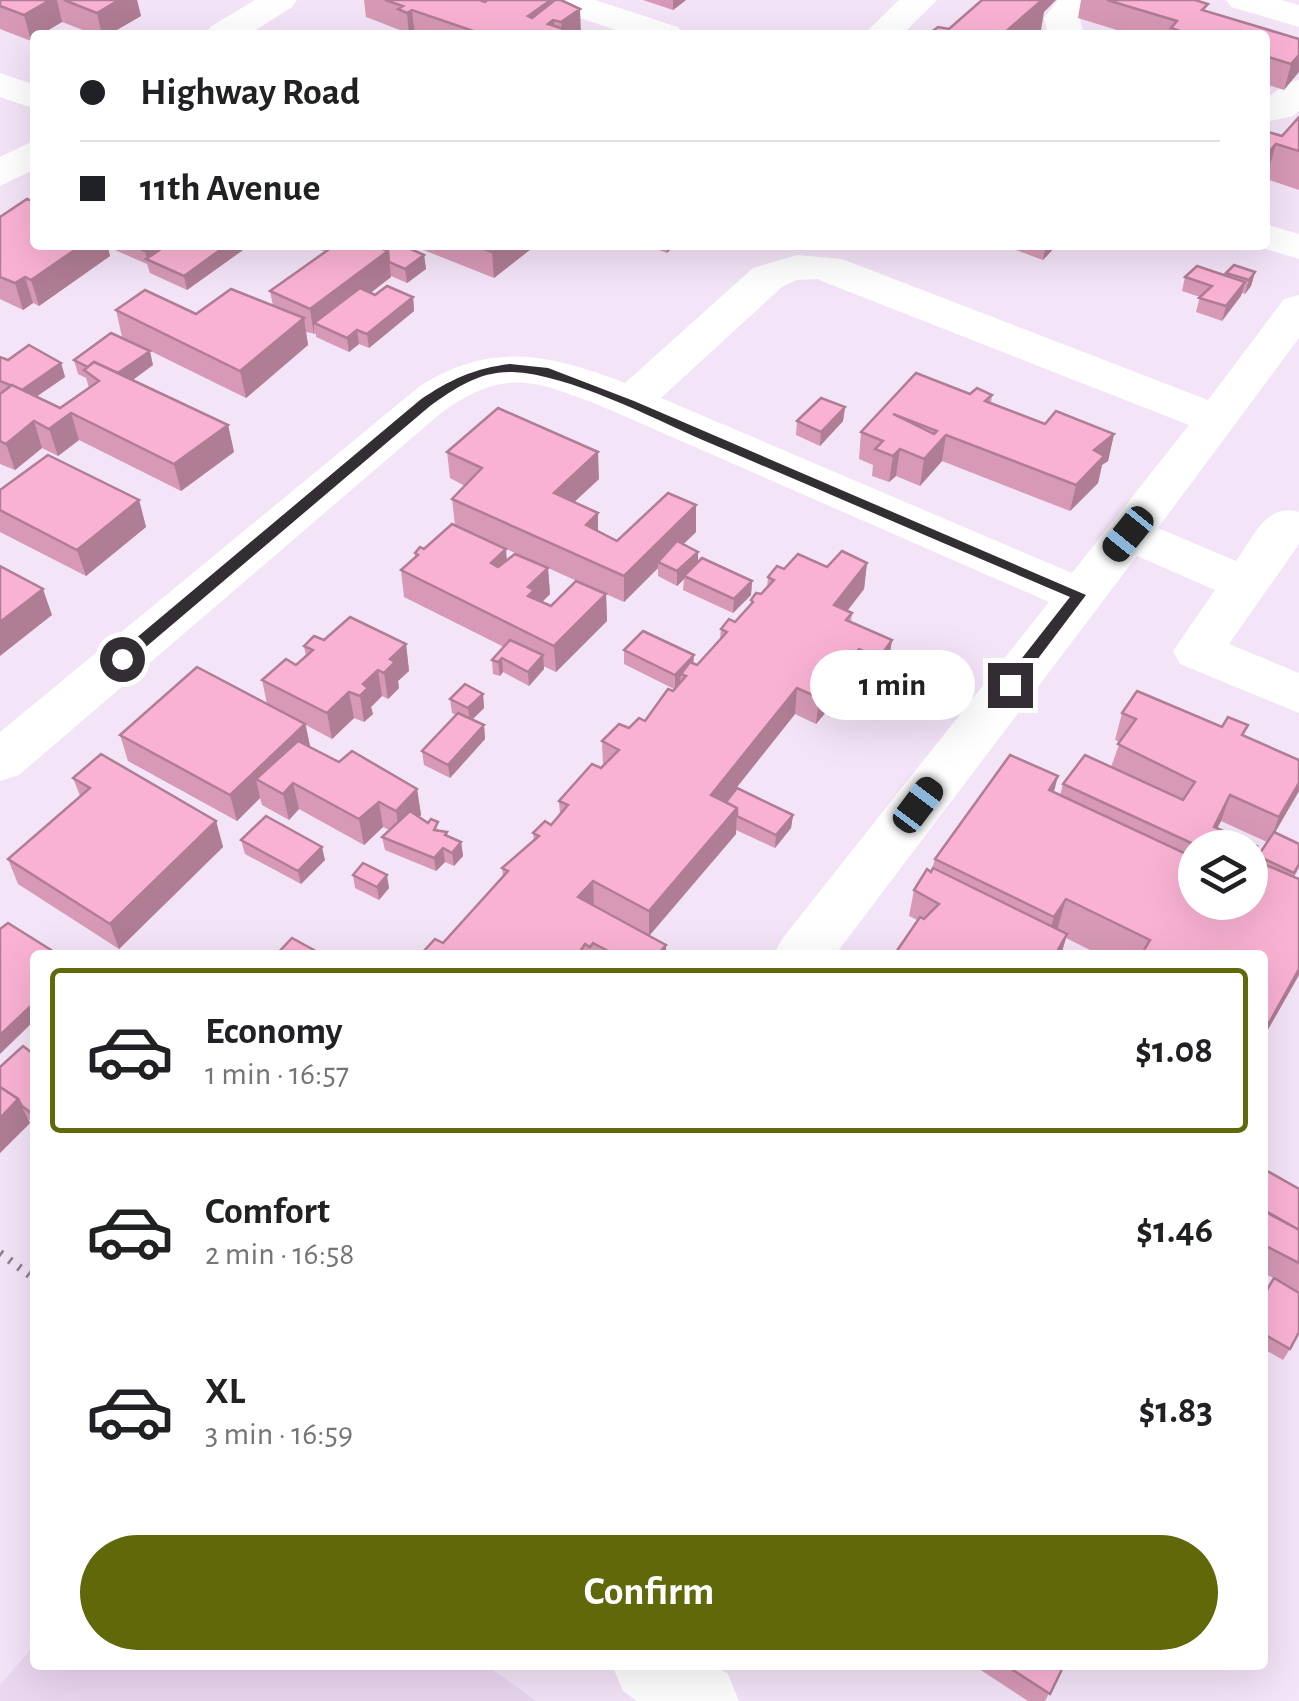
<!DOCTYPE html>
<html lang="en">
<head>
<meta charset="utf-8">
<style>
  :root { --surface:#fff; --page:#f2f2f2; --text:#202124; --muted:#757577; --line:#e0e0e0; --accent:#606809 }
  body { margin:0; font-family:"Alegreya Sans",sans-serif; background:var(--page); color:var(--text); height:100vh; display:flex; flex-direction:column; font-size:38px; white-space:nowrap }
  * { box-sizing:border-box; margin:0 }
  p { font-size:32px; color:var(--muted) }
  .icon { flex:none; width:55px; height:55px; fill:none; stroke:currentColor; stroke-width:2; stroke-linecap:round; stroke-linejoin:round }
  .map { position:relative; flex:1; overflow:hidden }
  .sheet { position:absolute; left:30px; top:950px; width:1238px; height:720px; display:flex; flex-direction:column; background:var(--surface); border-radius:10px; box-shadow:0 10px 40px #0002 }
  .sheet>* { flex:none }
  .hud { position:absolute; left:30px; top:30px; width:1240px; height:220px; border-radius:10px; box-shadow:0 10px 40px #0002; display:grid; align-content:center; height:220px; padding:0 50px; background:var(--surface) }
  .controls { position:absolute; left:1178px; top:830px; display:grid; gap:20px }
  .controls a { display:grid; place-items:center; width:90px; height:90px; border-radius:50%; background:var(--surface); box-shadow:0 10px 40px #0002; font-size:50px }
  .end { position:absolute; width:45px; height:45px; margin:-22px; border:12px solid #332d34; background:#fff; box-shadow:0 0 0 5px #fff }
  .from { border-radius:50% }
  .bubble { position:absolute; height:70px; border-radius:35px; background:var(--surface); box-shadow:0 10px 40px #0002; font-size:32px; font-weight:700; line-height:70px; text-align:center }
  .car { position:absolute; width:30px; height:60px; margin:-30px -15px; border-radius:12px; box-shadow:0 0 8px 2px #0007; background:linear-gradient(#222 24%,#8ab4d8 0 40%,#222 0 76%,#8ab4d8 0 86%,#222 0) }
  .hud b { display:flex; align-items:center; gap:35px; height:95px; font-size:38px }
  .hud b+b { border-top:2px solid var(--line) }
  .hud i { width:25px; height:25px; background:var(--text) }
  ul { padding:18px 0 0; list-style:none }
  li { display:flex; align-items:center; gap:30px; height:165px; margin:0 20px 15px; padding:0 30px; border:5px solid transparent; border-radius:10px }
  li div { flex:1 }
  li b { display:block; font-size:38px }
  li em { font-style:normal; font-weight:700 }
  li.active { border-color:var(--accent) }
  li>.icon { width:90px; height:90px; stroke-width:1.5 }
  .cta { display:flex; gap:20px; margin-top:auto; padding:20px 50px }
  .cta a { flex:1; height:115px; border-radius:60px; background:var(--accent); color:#fff; font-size:40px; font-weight:700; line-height:115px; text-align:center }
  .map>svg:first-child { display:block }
  .built { fill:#ead7f0 }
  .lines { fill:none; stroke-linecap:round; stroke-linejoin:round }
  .path { stroke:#8c828f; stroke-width:8; stroke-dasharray:2.5 9; stroke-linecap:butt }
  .minor { fill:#fff; fill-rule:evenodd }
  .wall { fill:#d799b6; fill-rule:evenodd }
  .shaded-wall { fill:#af7d94 }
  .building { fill:#fab2d4; stroke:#af7d94; stroke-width:2.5; fill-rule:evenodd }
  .route { fill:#332d34 }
</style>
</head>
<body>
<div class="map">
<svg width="1299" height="1701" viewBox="0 0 1299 1701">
  <rect width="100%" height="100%" fill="#f3e4f7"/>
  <path class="built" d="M35 1644V1665H486L536 1701H0V1685Z"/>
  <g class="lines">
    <path class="path" d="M0 1253 35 1279"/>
    <g class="minor">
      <path d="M255 0H297L292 7 248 35H205L210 27Z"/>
      <path d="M543 0H595L678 27 683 35H630L548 7Z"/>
      <path d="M899 0H937L902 35H863Z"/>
      <path d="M1058 0H1093L1080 19 1084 35H1048L1044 18Z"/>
      <path d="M1226 0H1281L1299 5V27L1231 7Z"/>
      <path d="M0 73 35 85V109L0 97Z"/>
      <path d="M1299 80V111L1293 116 1265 122V100L1286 83Z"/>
      <path d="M35 140V169L0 186V157Z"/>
      <path d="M1265 224 1299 234V259L1252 245H1265Z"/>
      <path d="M797 255 842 259 1208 400 1284 299 1299 295V338L1158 528 1236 561C1253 538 1266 502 1299 512V544L1229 644 1299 673V713L1180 664 1173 651 1215 590 1137 556 835 955H773L782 939 1049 602 601 406C532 379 504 368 441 413L19 775 0 781V732L420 386C491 341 549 354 625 383L753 268ZM819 279V280L1189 425 1072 573 661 398 783 286 797 280Z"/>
      <path d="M612 1665H714L728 1674 739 1701H637L623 1691Z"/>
    </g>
  </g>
  <g class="wall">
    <path d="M0 0H137L141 16 108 35H96L62 22 40 35H35V38L31 41 0 29Z"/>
    <path d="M364 0H561L581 34 401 35 400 30 366 17Z"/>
    <path d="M643 0H686L673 10Z"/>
    <path d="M1081 0H1195L1206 11 1299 39 1284 90 1265 84V35H1133L1078 18Z"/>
    <path d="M1299 117V190L1266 179 1265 131 1282 136Z"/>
    <path d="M0 217 35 245H250L187 290 150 273 147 264 108 247 110 256 39 306 33 303 23 310 0 299Z"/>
    <path d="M311 245H402L424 255 426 269 407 283 391 276V277L371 293 375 295 413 297 414 311 369 348 359 344 349 352 316 337V334L306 332 308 345 246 398 122 337 116 310 196 314 273 306 270 291 325 252Z"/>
    <path d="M411 245H530L531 249 494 278Z"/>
    <path d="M646 245H675L667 253Z"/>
    <path d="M1002 245H1057L1043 260Z"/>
    <path d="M1255 272 1251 286 1245 294 1242 293 1222 321 1196 312 1200 297 1182 291 1185 277Z"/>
    <path d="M0 357 8 360 61 363 65 377 36 397 60 408 89 388 86 378 78 374 74 360 153 365 133 380 228 425 234 452 181 491 79 440 58 456 42 448 15 470 0 464Z"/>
    <path d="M970 394 992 395 991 403 1045 424 1114 434 1108 461 1102 465 1098 483 1070 511 942 461 920 486 896 476 889 482 872 476 873 465 859 459 861 432Z"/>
    <path d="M845 407 843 421 820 446 796 435 797 421Z"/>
    <path d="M447 452 599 479 574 502 598 513V531L617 541 696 505V532L683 544 698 561 752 581 751 595 733 613 683 590 684 579 677 586 658 576V568L624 602 606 594 607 621 556 672 543 666 544 669 529 686 503 672 500 676 493 674 492 660 504 647 404 597 401 570 415 557V553L424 549 455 525 452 499 465 486 450 478ZM460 528 548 568 506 560V549ZM548 568 599 591 551 606 542 602 550 594Z"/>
    <path d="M0 490 139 500 146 527 86 576 0 532Z"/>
    <path d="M867 563 864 589 847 611 852 613 851 622 888 667 876 684 856 676 816 724 795 714 725 802 793 815 791 828 775 848 736 830V834L649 936 666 955H422V953L443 943 503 877 502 868 534 841 533 833 551 825 560 814 559 801 603 767 602 741 645 721 674 689 624 664V650L697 665 720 639 721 629 735 622 751 605V600L761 594 767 588 768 577 784 569Z"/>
    <path d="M324 640 406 644 409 671 398 681 399 688 388 699 382 696 371 707 373 714 364 722 354 718 332 739 306 725 310 747 339 762 417 789 421 815 419 817 439 830 447 832 448 836 461 842 463 856 454 866 445 862 436 871 385 850 382 837 389 830 383 827 364 845 299 809 289 820 262 805 260 798 237 821 128 761 120 735 267 704 262 680 296 665 306 656 304 646Z"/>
    <path d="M483 694 484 708 472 719 484 725 485 739 450 778 424 765 422 751 456 715 452 713 450 699Z"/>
    <path d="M1122 713 1244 736 1299 791 1275 832 1299 868 1294 877 1299 879V975L1262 1040V955H1100L1066 938 1061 955H894L917 920 909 916 914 890 931 872 935 859 1054 792 1060 795 1063 784 1111 767 1120 742 1115 740ZM1221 821 1267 842 1258 856 1250 879V902H1240L1237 911 1191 889 1195 877V848H1250L1217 828Z"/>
    <path d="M73 778 216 821 223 847 119 949 18 884 8 859 80 796Z"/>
    <path d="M241 840 325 860 301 884 245 854Z"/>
    <path d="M353 875 389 888 379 900 355 888Z"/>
    <path d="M35 1055V1124L28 1119 30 1123 0 1153V1067Z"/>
    <path d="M1262 1168 1299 1189V1293L1276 1279 1290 1349 1283 1360 1262 1348V1298L1274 1278 1262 1273Z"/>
    <path d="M973 1665H1064L1045 1701H1028Z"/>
  </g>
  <g class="shaded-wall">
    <path d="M50 0H57L62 22 40 35H35V38L31 41 24 15Z"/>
    <path d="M119 0H137L141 16 108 35H102L97 13Z"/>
    <path d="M551 0H555L554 35 528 16Z"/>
    <path d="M673 0H686L673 10Z"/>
    <path d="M1033 0H1056L1044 12 1041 30 1036 35H1002Z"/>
    <path d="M580 9 581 34 562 35 561 22Z"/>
    <path d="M412 10 415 35H409L407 13Z"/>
    <path d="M1299 55V72L1284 90 1291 64Z"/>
    <path d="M1276 144 1266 179 1265 181V156Z"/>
    <path d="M82 245H107L110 256 39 306 31 280Z"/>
    <path d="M154 245H160L162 255 147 260 145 251Z"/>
    <path d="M227 245H250L187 290 184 276Z"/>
    <path d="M500 245H530L531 249 494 278 492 252Z"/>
    <path d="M667 245H675L667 253Z"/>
    <path d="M1046 245H1057L1043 260Z"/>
    <path d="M388 251 391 277 324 328 314 323V335L310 309Z"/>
    <path d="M424 255 426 269 407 283 405 269Z"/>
    <path d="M1255 272 1251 286 1245 294 1249 280Z"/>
    <path d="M25 277 33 303 23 310 15 283Z"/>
    <path d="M1245 282 1241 296 1222 321 1226 306Z"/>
    <path d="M413 297 414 311 369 348 367 334Z"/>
    <path d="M304 318 308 345 246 398 240 371Z"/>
    <path d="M357 330 359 344 349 352 347 338Z"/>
    <path d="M150 351 153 365 116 392 112 378Z"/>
    <path d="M61 363 65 377 24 405 20 391Z"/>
    <path d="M845 407 843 421 820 446 821 432Z"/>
    <path d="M71 413 79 440 58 456 49 429Z"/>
    <path d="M34 421 42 448 15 470 6 444Z"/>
    <path d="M228 425 234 452 181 491 174 464Z"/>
    <path d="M1114 434 1108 461 1102 465 1098 483 1070 511 1076 485 1094 450Z"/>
    <path d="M946 435 942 461 920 486 924 459Z"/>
    <path d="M900 449 896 476 889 482 893 456Z"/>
    <path d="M598 452 599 479 555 520 554 493Z"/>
    <path d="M139 500 146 527 86 576 77 550Z"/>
    <path d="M696 505V532L663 564 658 562V568L624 602V576Z"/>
    <path d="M598 513V539L586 525Z"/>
    <path d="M506 549 508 576 491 563Z"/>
    <path d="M698 552V566L684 576V579L677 586V571Z"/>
    <path d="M867 563 864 589 831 632 834 605Z"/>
    <path d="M548 568 550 594 536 608 530 622 528 587Z"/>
    <path d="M752 581 751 595 733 613 734 599Z"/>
    <path d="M43 589 52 615 0 656V622Z"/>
    <path d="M606 594 607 621 556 672 554 646Z"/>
    <path d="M892 640 888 667 876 684 879 658Z"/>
    <path d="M406 644 409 671 398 681 399 688 388 699 384 673 390 659Z"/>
    <path d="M859 649 856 676 816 724 819 698Z"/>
    <path d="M543 655 544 669 529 686 528 672Z"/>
    <path d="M694 655 693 669 681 674 680 683 675 689V675Z"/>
    <path d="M502 658 503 672 500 676 498 662Z"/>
    <path d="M378 670 382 696 371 707 373 714 364 722 360 696 363 684Z"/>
    <path d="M797 688 795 714 710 821 711 795Z"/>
    <path d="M349 692 354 718 332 739 327 713Z"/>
    <path d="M483 694 484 708 470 722 468 708Z"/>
    <path d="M305 724 311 750 256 779 260 798 237 821 230 795Z"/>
    <path d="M484 725 485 739 450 778 448 765Z"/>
    <path d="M1058 776 1049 811 1046 799 1053 780Z"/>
    <path d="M293 783 299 809 289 820 283 794Z"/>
    <path d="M1299 783V791L1269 843 1279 817Z"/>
    <path d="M417 789 421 815 400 836 396 811Z"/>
    <path d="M1230 795 1221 821 1207 848 1214 827Z"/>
    <path d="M379 802 383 827 364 845 359 819Z"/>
    <path d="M737 808 736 834 649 936V911Z"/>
    <path d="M793 815 791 828 775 848 776 835Z"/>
    <path d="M216 821 223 847 119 949 110 924Z"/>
    <path d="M461 842 463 856 454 866 452 853Z"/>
    <path d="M322 847 325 860 301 884 298 871Z"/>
    <path d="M443 848 445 862 436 871 434 858Z"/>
    <path d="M1195 870V877L1188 895 1184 886Z"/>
    <path d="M387 875 389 888 379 900 377 887Z"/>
    <path d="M593 881 594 907 578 897Z"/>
    <path d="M1066 899 1056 934 1044 951 1054 917Z"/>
    <path d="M1067 934 1061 955H1055Z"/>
    <path d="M666 945V955H657Z"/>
    <path d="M1299 969V975L1262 1040 1269 1023Z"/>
    <path d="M35 1002V1020L0 1054V1035Z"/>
    <path d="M18 1099 30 1123 0 1153V1118Z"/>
  </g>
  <g class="building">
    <path d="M0 0H50L24 15 0 6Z"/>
    <path d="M64 0H119L97 13Z"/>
    <path d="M385 0H480L485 2 487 0H551L528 16 532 18 555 0H561L580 9 561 22 553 20 548 24 576 33 573 35H485L412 10 407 13 398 9 403 6Z"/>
    <path d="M982 0H1042L1002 35H931L930 33 938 27 949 29Z"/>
    <path d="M1107 0H1195L1208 4 1202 10 1299 39V55L1291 64 1265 56V35H1176L1180 31 1171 28 1177 21Z"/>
    <path d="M1299 117V151L1276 144 1265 156V131L1282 136Z"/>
    <path d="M27 199 35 202V245H82L31 280 25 277 15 283 0 277V217Z"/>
    <path d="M132 245H154L145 251Z"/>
    <path d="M167 245H227L184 276 146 259Z"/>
    <path d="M335 245H373L388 251 310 309 270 291Z"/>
    <path d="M373 245H402L424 255 405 269 389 262 388 251Z"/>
    <path d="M474 245H500L492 252Z"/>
    <path d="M1234 265 1255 272 1249 280 1226 273Z"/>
    <path d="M1197 266 1245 282 1226 306 1199 298 1212 286 1185 277Z"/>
    <path d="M387 286 413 297 367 334 357 330 347 338 314 323 360 288 375 295Z"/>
    <path d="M231 289 304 318 240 371 116 310 145 290 196 314Z"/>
    <path d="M111 333 150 351 118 373 94 362 88 367 74 360Z"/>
    <path d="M29 345 61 363 22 390 0 381V357L8 360Z"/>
    <path d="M94 362 228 425 174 464 71 413 49 429 34 421 6 444 0 441V394L12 385 60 408 99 381 84 370Z"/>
    <path d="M916 373 970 394 977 388 992 395 985 401 1045 424 1056 411 1114 434 1094 450 1104 456 1076 485 946 435 924 459 900 449 893 456 875 449 883 441 861 432ZM893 414 937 431 934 434Z"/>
    <path d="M821 398 845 407 821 432 797 421Z"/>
    <path d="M498 408 598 452 554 493 598 513 586 525 617 541 668 493 696 505 624 576 452 499 482 468 447 452Z"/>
    <path d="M48 455 139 500 77 550 0 510V490Z"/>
    <path d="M452 524 506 549 491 563 498 567 515 554 548 568 528 587 534 590 528 596 551 606 576 581 606 594 554 646 401 570 418 555 415 553 420 547 424 549Z"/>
    <path d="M677 541 698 552 677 571 658 562Z"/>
    <path d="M842 551 867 563 834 605 852 613 846 620 892 640 879 658 859 649 819 698 797 688 711 795 737 808 649 911 593 881 578 897 666 945 657 955H616L593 943 590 947 585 944 581 950 592 955H425L422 953 435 939 443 943 508 871 502 868 539 836 533 833 545 821 551 825 568 805 559 801 592 764 601 768 619 750 602 741 619 724 629 728 639 718 645 721 668 689 673 691 686 676 681 674 690 662 697 665 727 632 721 629 729 619 735 622 753 602 751 600 756 593 761 594 774 580 768 577 777 566 784 569 798 554 827 567Z"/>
    <path d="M702 558 752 581 734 599 684 576Z"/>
    <path d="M0 566 43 589 0 622Z"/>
    <path d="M350 617 406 644 390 659 395 662 384 673 378 670 363 684 368 688 360 696 349 692 327 713 262 680 286 659 296 665 313 650 304 646 314 636 324 640Z"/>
    <path d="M643 631 694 655 675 675 624 650Z"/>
    <path d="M510 640 543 655 528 672 502 658 498 662 492 660Z"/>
    <path d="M197 667 305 724 230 795 120 735Z"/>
    <path d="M465 684 483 694 468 708 450 699Z"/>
    <path d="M1137 691 1222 727 1228 717 1248 725 1242 735 1299 760V783L1279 817 1230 795 1214 827 1257 846 1250 860V848H1202L1063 784 1085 755 1183 800 1195 782 1118 744 1136 719 1122 713Z"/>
    <path d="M458 713 484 725 448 765 422 751Z"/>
    <path d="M298 741 339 762 352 751 417 789 396 811 379 802 359 819 293 783 283 794 256 779Z"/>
    <path d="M101 754 216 821 110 924 8 859 90 788 73 778Z"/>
    <path d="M1010 755 1058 776 1049 790 1195 858V870L1184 886 1195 891V902H1219L1239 911 1244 902H1250V892L1257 880 1251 877 1259 862 1299 879V969L1269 1023 1262 1020V955H1141L1150 940 1066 899 1054 917 935 859Z"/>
    <path d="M737 788 793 815 776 835 737 816V808L726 802Z"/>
    <path d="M410 811 428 823 431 819 438 822 434 830 447 832 445 835 461 842 452 853 443 848 434 858 382 837Z"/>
    <path d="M266 816 322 847 298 871 241 840Z"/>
    <path d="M1274 832 1299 844V864L1294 873 1258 856Z"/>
    <path d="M363 863 387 875 377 887 353 875Z"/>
    <path d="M933 868 1067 934 1055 955H894L920 917 924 919 939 904 914 890 927 869 931 872Z"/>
    <path d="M8 923 59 955H35V1002L0 1035V929Z"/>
    <path d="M292 938 323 955H276Z"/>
    <path d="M23 1046 35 1055V1116L22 1106 18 1099 0 1087V1067Z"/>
    <path d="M0 1087 18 1099 0 1118Z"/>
    <path d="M1262 1168 1299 1189V1230L1262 1209Z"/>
    <path d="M1262 1210 1299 1230V1263L1262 1244Z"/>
    <path d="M1274 1278 1299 1293V1332L1290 1349 1262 1333V1298Z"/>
    <path d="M1005 1665H1064L1050 1694Z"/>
  </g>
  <path class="route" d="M510 364 548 368 634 401 1086 595 1015 689H1004V681L1070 597C948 545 827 493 705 441 652 418 569 374 512 372 480 371 455 388 430 406L127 663H116V655L420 400C449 380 475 368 510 364Z"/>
</svg>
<div class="controls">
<a><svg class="icon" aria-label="layers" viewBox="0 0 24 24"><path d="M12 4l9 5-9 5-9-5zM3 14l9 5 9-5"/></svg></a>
</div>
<i class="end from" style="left:122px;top:659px"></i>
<i class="end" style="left:1010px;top:685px"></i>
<div class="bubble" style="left:810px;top:650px;width:165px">1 min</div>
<i class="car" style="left:1128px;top:534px;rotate:219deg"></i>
<i class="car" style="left:918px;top:805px;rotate:37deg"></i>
<div class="hud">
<b><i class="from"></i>Highway Road</b>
<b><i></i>11th Avenue</b>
</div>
<section class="sheet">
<ul>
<li class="active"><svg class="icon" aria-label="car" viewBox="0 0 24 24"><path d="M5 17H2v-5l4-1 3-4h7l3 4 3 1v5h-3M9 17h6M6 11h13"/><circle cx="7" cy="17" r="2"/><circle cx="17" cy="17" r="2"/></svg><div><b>Economy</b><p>1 min · 16:57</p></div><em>$1.08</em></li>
<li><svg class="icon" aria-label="car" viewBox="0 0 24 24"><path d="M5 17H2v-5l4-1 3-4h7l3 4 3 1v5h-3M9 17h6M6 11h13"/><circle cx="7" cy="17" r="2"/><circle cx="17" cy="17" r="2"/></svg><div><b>Comfort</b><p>2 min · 16:58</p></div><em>$1.46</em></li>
<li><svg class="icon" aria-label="car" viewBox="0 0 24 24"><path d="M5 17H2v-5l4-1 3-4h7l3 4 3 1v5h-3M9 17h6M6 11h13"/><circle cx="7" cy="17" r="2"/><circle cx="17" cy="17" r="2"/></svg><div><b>XL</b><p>3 min · 16:59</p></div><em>$1.83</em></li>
</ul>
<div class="cta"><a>Confirm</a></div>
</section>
</div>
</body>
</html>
